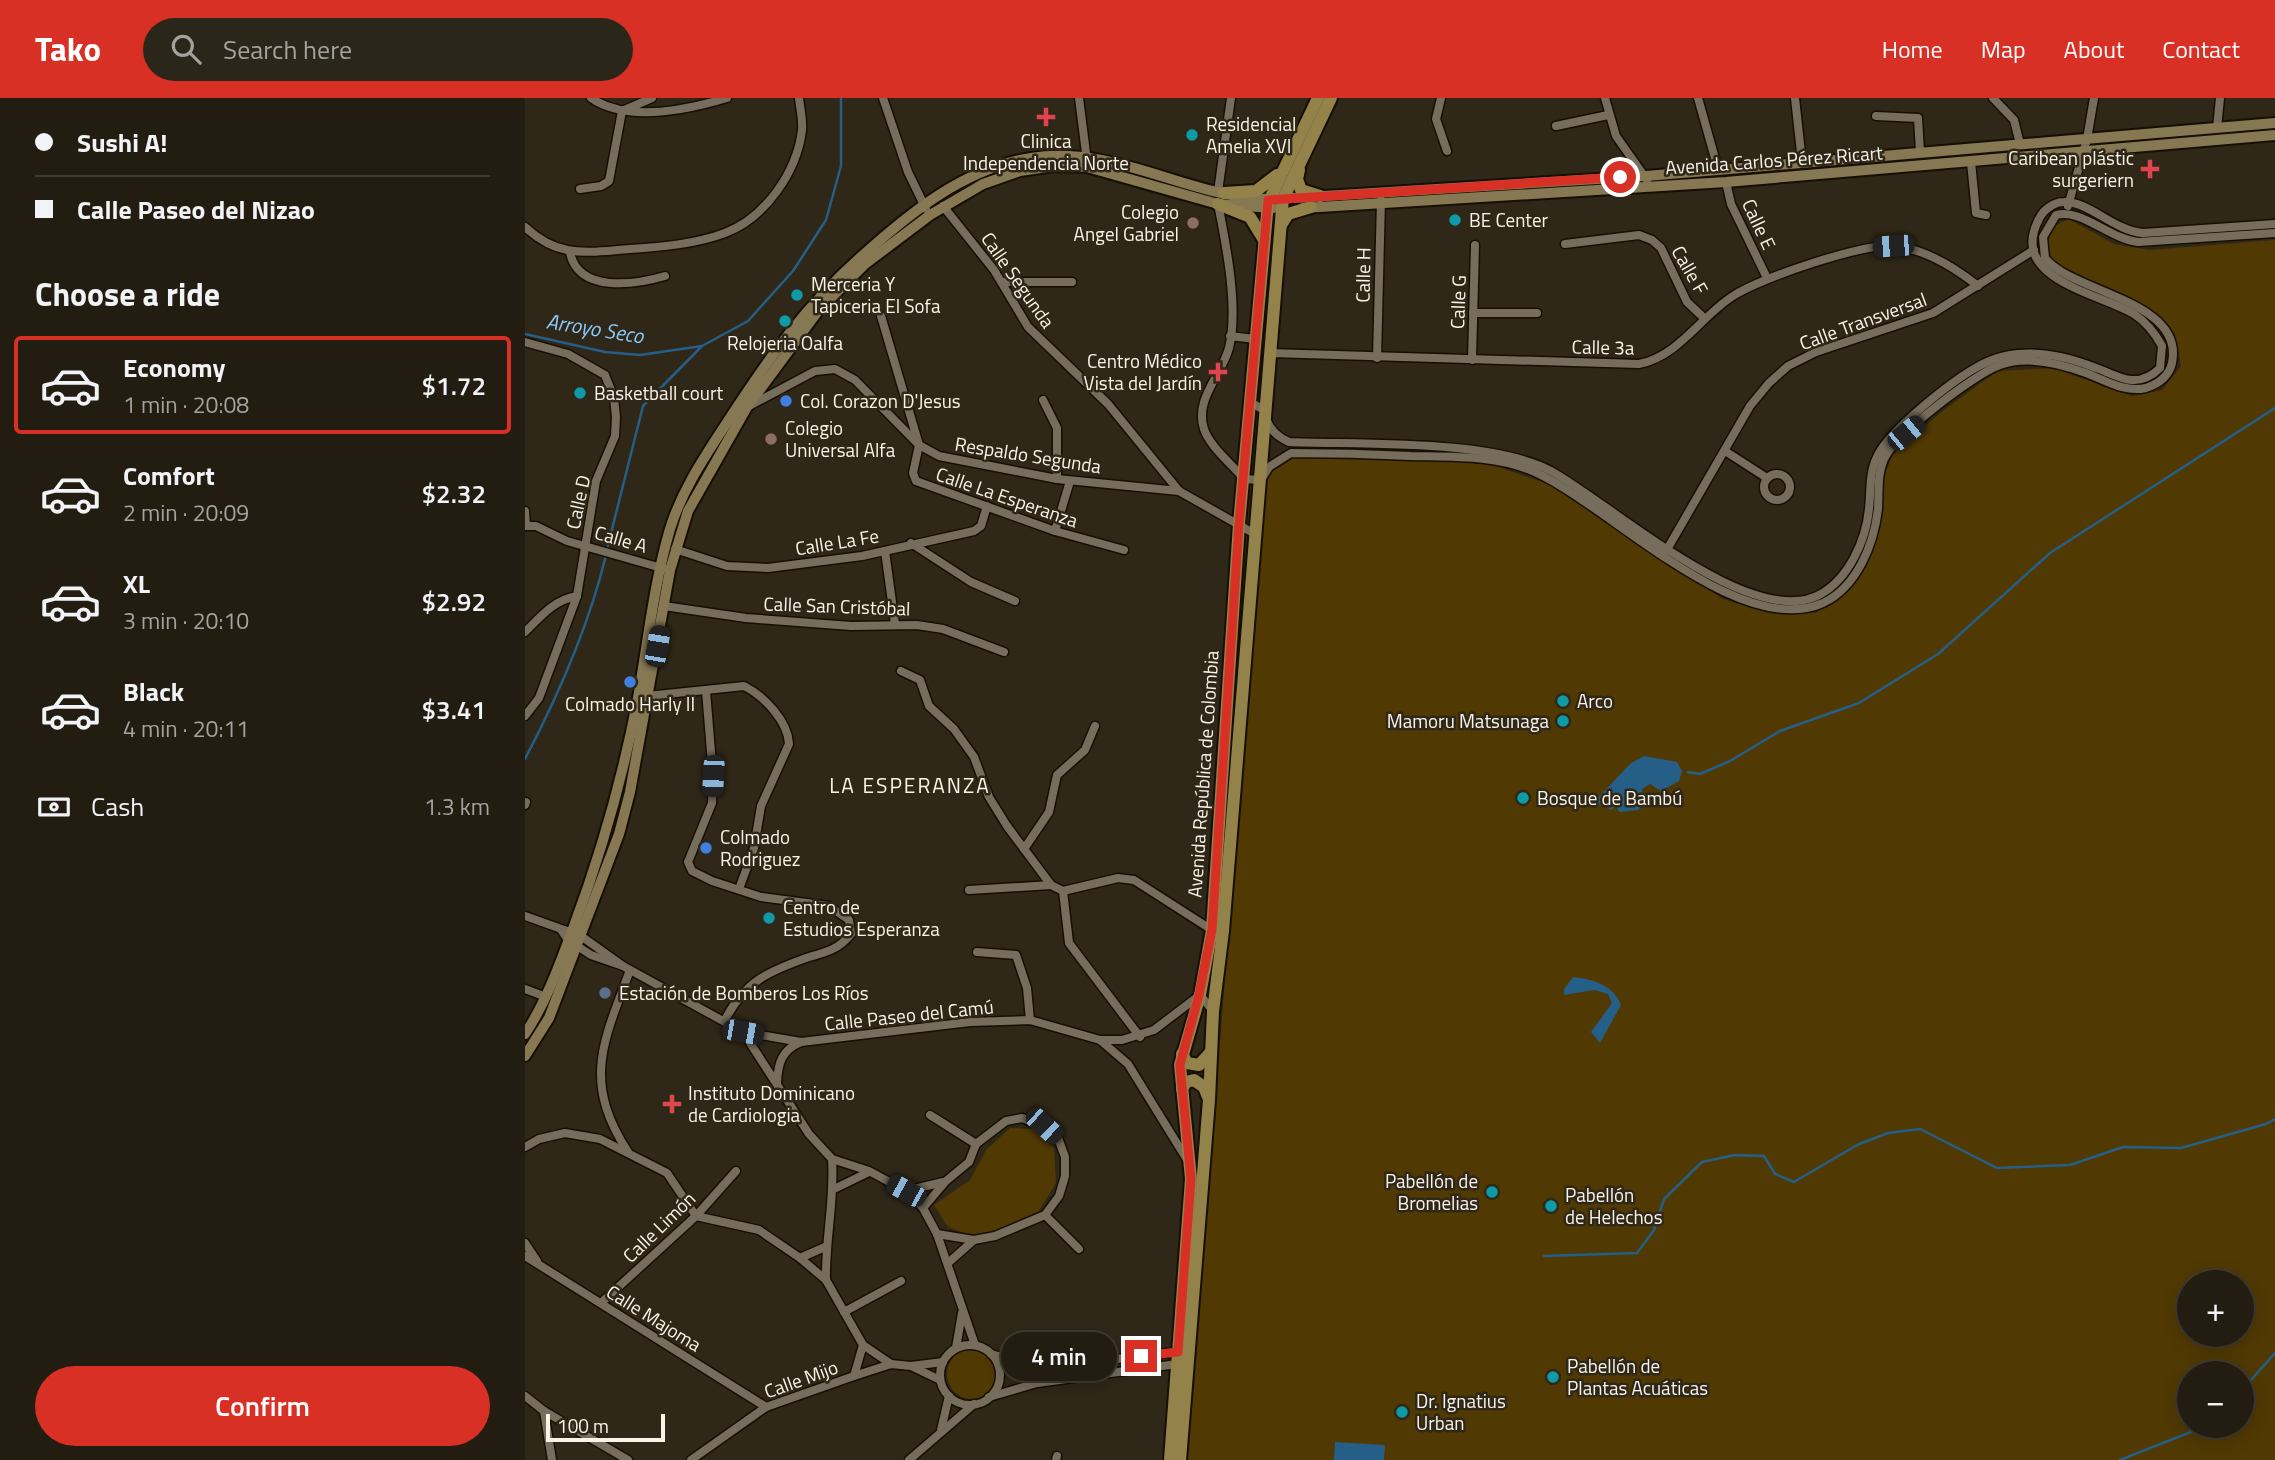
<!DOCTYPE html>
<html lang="en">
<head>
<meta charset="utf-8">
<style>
  :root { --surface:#231d11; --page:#2b261a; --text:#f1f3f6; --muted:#a3a29f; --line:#403b31; --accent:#d93025 }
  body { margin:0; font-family:"Titillium Web",sans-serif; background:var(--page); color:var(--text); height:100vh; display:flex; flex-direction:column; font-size:26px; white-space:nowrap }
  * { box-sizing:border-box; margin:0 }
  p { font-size:23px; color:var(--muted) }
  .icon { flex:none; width:38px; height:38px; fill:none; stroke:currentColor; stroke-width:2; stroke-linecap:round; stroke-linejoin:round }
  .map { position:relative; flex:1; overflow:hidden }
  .drawer { display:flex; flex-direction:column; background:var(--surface); width:525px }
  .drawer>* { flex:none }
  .top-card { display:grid; align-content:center; height:154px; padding:0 35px; background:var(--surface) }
  .tools { position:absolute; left:1652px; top:1172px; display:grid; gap:14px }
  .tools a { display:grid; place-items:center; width:77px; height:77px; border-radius:50%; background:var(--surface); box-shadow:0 4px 18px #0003,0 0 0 2px var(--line); font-size:35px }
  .scale { position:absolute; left:21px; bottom:18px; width:119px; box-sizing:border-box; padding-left:7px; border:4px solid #f9f3e9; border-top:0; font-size:19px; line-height:24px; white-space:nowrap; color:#f9f3e9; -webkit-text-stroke:5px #2f2717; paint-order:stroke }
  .end { position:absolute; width:32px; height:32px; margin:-16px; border:9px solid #d93025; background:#fff; box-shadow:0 0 0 4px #fff }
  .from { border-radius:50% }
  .bubble { position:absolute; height:49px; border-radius:24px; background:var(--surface); box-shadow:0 4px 18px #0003,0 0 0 2px var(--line); font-size:23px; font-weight:600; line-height:49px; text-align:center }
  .car { position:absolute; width:21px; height:42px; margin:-21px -10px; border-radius:9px; box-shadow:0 0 5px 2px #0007; background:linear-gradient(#222 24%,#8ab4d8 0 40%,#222 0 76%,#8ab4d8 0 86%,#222 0) }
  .top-card b { display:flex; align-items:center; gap:24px; height:66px; font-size:26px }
  .top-card b+b { border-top:2px solid var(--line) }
  .top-card i { width:18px; height:18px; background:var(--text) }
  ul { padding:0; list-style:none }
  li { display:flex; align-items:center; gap:21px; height:98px; margin:0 14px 10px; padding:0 21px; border:4px solid transparent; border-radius:7px }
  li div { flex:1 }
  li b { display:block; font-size:26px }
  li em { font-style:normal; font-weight:600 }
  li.selected { border-color:var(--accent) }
  li>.icon { width:63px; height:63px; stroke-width:1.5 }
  h2 { padding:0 35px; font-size:32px; line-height:84px }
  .pay { display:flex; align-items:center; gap:18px; height:77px; padding:0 35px; font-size:26px }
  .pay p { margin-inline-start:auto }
  .primary-button { display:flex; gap:14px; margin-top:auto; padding:14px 35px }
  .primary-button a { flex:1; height:80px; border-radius:42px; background:var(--accent); color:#fff; font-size:28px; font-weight:600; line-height:80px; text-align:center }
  header { display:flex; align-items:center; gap:42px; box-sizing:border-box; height:98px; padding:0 35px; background:var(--accent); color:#fff }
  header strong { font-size:33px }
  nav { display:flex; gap:38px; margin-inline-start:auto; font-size:24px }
  .search { width:490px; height:63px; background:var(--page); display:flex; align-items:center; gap:18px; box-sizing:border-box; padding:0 24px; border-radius:38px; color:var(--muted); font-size:26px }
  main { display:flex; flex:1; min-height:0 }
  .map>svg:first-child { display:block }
  .green { fill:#503903; fill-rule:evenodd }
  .water { fill:#255f88 }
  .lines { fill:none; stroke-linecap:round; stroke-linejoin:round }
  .stream { stroke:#255f88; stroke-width:2.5 }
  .minor-casing { stroke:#170f03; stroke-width:11 }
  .secondary-casing { stroke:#170f03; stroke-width:14 }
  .primary-casing { stroke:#170f03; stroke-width:16 }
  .minor { stroke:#776d5c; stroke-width:8 }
  .secondary { stroke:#867853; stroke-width:10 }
  .primary { stroke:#94824b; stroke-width:12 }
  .route { stroke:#d93025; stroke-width:9 }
  .health-dot { fill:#e0444e; stroke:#2f2717; stroke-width:2.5 }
  .culture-dot { fill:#0f9aa8; stroke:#2f2717; stroke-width:2.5 }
  .education-dot { fill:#8d6e63; stroke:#2f2717; stroke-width:2.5 }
  .shop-dot { fill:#3f7fe0; stroke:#2f2717; stroke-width:2.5 }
  .service-dot { fill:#5c6f8a; stroke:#2f2717; stroke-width:2.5 }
  .labels { text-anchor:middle; stroke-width:5; stroke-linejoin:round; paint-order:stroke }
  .poi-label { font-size:19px; fill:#f9f3e9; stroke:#2f2717; text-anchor:start }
  .street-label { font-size:19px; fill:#f9f3e9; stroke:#2f2717 }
  .water-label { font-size:21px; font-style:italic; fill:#8bcafb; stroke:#2f2717 }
  .neighbourhood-label { font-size:21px; letter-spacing:2px; fill:#f9f3e9; stroke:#2f2717 }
</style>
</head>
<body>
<header>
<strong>Tako</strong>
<div class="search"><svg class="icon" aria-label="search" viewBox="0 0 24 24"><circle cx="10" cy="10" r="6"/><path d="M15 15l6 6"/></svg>Search here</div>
<nav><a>Home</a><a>Map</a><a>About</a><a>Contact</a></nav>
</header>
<main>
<section class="drawer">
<div class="top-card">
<b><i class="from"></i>Sushi A!</b>
<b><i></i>Calle Paseo del Nizao</b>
</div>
<h2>Choose a ride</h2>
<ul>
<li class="selected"><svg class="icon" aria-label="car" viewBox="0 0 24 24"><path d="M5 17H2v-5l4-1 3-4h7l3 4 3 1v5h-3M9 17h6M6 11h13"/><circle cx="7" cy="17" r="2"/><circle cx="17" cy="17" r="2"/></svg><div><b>Economy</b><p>1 min · 20:08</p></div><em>$1.72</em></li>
<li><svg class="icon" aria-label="car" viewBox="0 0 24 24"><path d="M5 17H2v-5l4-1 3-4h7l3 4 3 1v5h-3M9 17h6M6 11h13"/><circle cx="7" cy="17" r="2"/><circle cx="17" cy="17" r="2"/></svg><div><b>Comfort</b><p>2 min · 20:09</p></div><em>$2.32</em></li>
<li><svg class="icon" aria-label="car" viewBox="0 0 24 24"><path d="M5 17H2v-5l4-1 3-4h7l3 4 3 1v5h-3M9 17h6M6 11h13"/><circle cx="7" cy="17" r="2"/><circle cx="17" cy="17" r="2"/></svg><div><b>XL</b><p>3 min · 20:10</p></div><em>$2.92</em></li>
<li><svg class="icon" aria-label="car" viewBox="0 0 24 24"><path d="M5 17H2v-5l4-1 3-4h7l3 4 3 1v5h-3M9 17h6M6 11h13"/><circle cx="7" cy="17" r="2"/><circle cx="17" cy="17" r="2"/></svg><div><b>Black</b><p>4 min · 20:11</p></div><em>$3.41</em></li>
</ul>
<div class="pay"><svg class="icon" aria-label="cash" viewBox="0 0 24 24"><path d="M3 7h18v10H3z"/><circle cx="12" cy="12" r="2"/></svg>Cash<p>1.3 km</p></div>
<div class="primary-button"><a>Confirm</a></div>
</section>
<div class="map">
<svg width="1750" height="1362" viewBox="0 0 1750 1362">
  <rect width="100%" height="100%" fill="#2f2717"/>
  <g class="green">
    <path d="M1544 121 1589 146 1624 152 1750 142V1362H663L738 384 748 371 767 358H863L968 367 1026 387 1198 501 1248 516 1291 515 1327 489 1352 441 1360 375 1369 354 1415 315 1472 273 1528 270 1607 298 1637 292 1656 268 1649 235 1626 211 1528 164C1520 144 1522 128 1544 121ZM1664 1185H1717V1237H1664ZM1664 1276H1717V1328H1664Z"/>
    <path d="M485 1030 509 1031 529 1050 531 1085 514 1113 467 1134 445 1137 423 1129 409 1107 445 1082 461 1052Z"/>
    <circle cx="447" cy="1276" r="25"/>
  </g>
  <g class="water">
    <path d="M1119 658 1152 664 1157 673 1154 683 1136 693 1125 686 1117 691 1119 706 1113 712 1094 714 1091 707 1087 712 1069 704 1106 665Z"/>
    <path d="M1048 879C1067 881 1089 887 1096 907L1075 945 1066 934 1087 905 1083 896 1069 892 1039 897V891Z"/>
    <path d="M810 1344 860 1347 859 1362H809Z"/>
  </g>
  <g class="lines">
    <g class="stream">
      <path d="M0 236 80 254 115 257 177 248"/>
      <path d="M82 451 118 308 177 248 223 223 268 173 301 122 316 68V0"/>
      <path d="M0 661C34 596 64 528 81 457"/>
      <path d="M1163 674 1175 676 1205 663 1255 633 1334 605 1413 556 1525 455 1750 310"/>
      <path d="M1019 1158 1112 1155 1129 1132 1139 1101 1177 1064 1210 1057 1239 1058 1250 1076 1269 1084 1332 1047 1363 1035 1395 1031 1472 1070 1545 1067 1598 1049 1656 1050 1741 1026 1750 1021"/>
      <path d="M1717 1292 1750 1255"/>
      <path d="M1595 1362 1681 1328"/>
    </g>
    <defs>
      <g id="minor">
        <path d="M66 0C102 25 162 12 202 0"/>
        <path d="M358 0 383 74 401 111"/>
        <path d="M554 0 562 63"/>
        <path d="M916 0 911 21 922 53"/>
        <path d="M1080 0 1091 38 1122 82"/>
        <path d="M1173 0 1193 71"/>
        <path d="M1270 0 1277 64"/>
        <path d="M1468 0 1489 22 1495 46"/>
        <path d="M1351 18 1393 20 1395 54"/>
        <path d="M1031 28 1083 17"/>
        <path d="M1692 30 1695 0"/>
        <path d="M1446 64 1451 115 1461 117"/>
        <path d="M1201 84 1206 106 1242 180"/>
        <path d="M55 91 76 88 84 83 97 13 127 0"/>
        <path d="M693 94 706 0"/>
        <path d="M693 106C701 146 714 210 704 250 697 277 669 301 679 331 685 349 707 366 719 381L736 382 744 369 766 355C806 355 846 356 886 358 927 359 971 357 1010 374 1085 408 1213 542 1298 505 1332 489 1349 446 1353 411 1354 394 1352 377 1359 361 1370 337 1449 276 1475 267 1502 257 1534 265 1561 275 1580 282 1599 295 1621 290 1633 286 1644 278 1647 265 1660 202 1547 195 1520 160L1518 139 1531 117C1556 110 1585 141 1613 144L1750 135"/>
        <path d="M418 108 469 172 503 229 583 306 654 393 730 436"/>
        <path d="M1543 108 1562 41 1569 0"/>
        <path d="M0 129C34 161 62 154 105 151 136 149 171 146 200 135 240 120 272 74 277 32 278 22 275 10 274 0"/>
        <path d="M1040 146 1114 137 1127 142 1136 150 1162 204 1179 220"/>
        <path d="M45 155C54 195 109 187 140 178"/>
        <path d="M477 184H547"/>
        <path d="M948 215H1012"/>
        <path d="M356 218 394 347 388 375 391 383 530 433 599 452"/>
        <path d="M705 238 730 241"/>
        <path d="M0 244 43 256 80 277 89 300 91 319 90 338 71 383 52 498 14 600 0 618"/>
        <path d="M744 255 1114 266C1154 258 1175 219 1208 198 1235 180 1341 144 1371 148 1402 152 1429 169 1453 188"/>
        <path d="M852 260 856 102"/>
        <path d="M947 262 950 147"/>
        <path d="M518 302 532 330V381"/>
        <path d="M725 304 739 312C741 328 750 338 764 344 835 347 966 341 1026 373 1086 406 1228 535 1296 496 1324 480 1341 442 1344 411 1346 393 1344 375 1352 359 1363 333 1428 282 1454 268 1491 247 1533 255 1571 270 1583 274 1594 281 1606 282 1618 283 1627 278 1635 270L1637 248C1630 235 1621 224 1609 216 1574 195 1482 181 1514 121 1518 112 1529 104 1539 104 1564 103 1589 133 1618 135L1750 126"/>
        <path d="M226 307 290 273 310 271 330 282 394 347 414 358 532 381 654 393"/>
        <path d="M1200 353 1242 380"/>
        <circle cx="1252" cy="389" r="13"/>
        <path d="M0 413 1 428"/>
        <path d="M0 428H11L42 443 140 471"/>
        <path d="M530 433 545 383"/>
        <path d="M386 445 446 484 490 503"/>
        <path d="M150 451 202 468 243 470 337 458 449 433 456 428 462 408"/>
        <path d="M360 453 370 526"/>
        <path d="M1140 455 1225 308 1244 285 1263 268 1291 254 1408 215 1509 152"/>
        <path d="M139 508 221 520 326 528 392 527 418 531 479 554"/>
        <path d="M0 534C16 518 29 502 52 498"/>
        <path d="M376 573 395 582 404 608 429 631 449 659 464 699 482 728 526 787 538 793"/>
        <path d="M181 593 188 678 187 705 163 764 167 773 187 783 236 799 304 808 324 822 326 836C314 851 302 854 284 859 244 873 220 883 200 922"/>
        <path d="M122 598 219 588C239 598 263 623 264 646L236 708 229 750 214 791"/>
        <path d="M0 707 1 704"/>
        <path d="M499 751 524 714 532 677 560 652 570 628"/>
        <path d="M444 792 526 787"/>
        <path d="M538 793 544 845 615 939"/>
        <path d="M538 793 593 780 609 782 687 832"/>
        <path d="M0 818 56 838 98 868"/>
        <path d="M37 833 43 842 66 857 98 868 218 934 276 944 445 924 505 922 575 942H597L629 932 675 897 688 913"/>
        <path d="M452 854 491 857 502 890 505 922"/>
        <path d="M0 891 21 899"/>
        <path d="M218 934 284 1036 307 1061 344 1073 381 1093 398 1110 412 1136 450 1247"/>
        <path d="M575 942 603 966 661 1060"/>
        <path d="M252 985C253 964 257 952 276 944"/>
        <path d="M405 1017 451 1046"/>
        <path d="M0 1049 14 1041 40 1035 75 1041 142 1075 171 1118 234 1132 275 1160 301 1182 338 1247 329 1278 366 1266 386 1268 418 1264"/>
        <path d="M103 1054C57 983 78 945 105 872"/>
        <path d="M309 1091 344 1074"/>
        <path d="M381 1093 418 1084"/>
        <path d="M398 1110 421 1083 444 1064 451 1046 481 1023 497 1020 519 1028 533 1040 540 1059V1078L534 1098 520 1117 470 1138 449 1142 412 1136"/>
        <path d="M520 1117 554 1151"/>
        <path d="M0 1145 12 1163"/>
        <path d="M0 1158 241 1309"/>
        <path d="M275 1160 300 1149"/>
        <path d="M423 1165 449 1142"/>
        <path d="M301 1182C300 1141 310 1102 307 1061"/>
        <path d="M77 1204 171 1118 211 1073"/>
        <path d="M319 1214 376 1183"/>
        <path d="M338 1247 366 1266"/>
        <circle cx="445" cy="1277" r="30"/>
        <path d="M431 1250 437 1215"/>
        <path d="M466 1256C536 1277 584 1259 653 1254"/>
        <path d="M386 1268 415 1282"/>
        <path d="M0 1298 19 1313 103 1362"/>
        <path d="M464 1299 512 1285 652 1266"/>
        <path d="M19 1313 27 1362"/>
        <path d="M416 1332 424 1298"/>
        <path d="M166 1362 241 1309 329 1278"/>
        <path d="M384 1362 449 1306"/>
        <path d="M531 1362 532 1358"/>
      </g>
      <g id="secondary">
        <path d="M778 110 1201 84 1750 37"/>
        <path d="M0 936C22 903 35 865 49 828 77 753 98 679 113 600 123 544 129 485 145 431 157 392 179 360 201 326 241 264 281 207 337 158 386 114 440 70 506 60 593 46 667 103 751 101L1121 78 1750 25"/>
        <path d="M0 958 24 920 94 736 105 694 145 472 163 413 222 309 293 213 340 166 405 117 458 86 495 73 529 68 562 69 693 106 748 110"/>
      </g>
      <g id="primary">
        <path d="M774 72 772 81 776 92 795 98"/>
        <path d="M699 95 731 93 752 77"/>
        <path d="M693 106 725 119 739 142"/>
        <path d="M756 127 763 116 786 109"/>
        <path d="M657 956 662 965 674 967 685 955"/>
        <path d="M657 991 661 984 669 982 679 989 683 999"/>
        <path d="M645 1362 666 1081 655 967 675 897 687 832 714 426 743 105 793 0"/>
        <path d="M655 1362 684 1002 688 913 698 833 757 111 758 101 806 0"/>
      </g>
    </defs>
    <use href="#minor" class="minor-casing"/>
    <use href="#secondary" class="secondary-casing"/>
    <use href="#primary" class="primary-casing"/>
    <use href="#minor" class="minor"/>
    <use href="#secondary" class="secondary"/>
    <use href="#primary" class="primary"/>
  </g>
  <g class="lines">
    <path class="route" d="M616 1258 653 1254 666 1081 655 967 674 897 687 832 714 426 743 102 1095 79"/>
  </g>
  <g class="health-dot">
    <path d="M517.5 8.5h7v7h7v7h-7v7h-7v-7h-7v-7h7z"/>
    <path d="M1621.5 60.5h7v7h7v7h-7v7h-7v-7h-7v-7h7z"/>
    <path d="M689.5 263.5h7v7h7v7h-7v7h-7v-7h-7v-7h7z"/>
    <path d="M143.5 995.5h7v7h7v7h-7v7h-7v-7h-7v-7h7z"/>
  </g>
  <g class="culture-dot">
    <circle cx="667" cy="37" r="7"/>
    <circle cx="930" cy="122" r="7"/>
    <circle cx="272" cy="197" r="7"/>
    <circle cx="260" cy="223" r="7"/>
    <circle cx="55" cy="295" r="7"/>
    <circle cx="1038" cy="603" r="7"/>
    <circle cx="1038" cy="623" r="7"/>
    <circle cx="998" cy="700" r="7"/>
    <circle cx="244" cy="820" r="7"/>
    <circle cx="967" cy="1094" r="7"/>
    <circle cx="1026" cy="1108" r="7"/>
    <circle cx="1028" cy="1279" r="7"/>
    <circle cx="877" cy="1314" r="7"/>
  </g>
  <g class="education-dot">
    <circle cx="668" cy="125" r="7"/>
    <circle cx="246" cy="341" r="7"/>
  </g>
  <g class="shop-dot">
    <circle cx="261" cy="303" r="7"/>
    <circle cx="105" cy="584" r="7"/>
    <circle cx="181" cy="750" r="7"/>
  </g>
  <circle class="service-dot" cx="80" cy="895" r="7"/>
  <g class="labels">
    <g class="poi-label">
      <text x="681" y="33">Residencial<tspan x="681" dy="22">Amelia XVI</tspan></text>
      <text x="521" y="50" text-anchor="middle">Clinica<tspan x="521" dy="22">Independencia Norte</tspan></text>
      <text x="1609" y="67" text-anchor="end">Caribean plástic<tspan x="1609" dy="22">surgeriern</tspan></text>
      <text x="654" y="121" text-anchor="end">Colegio<tspan x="654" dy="22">Angel Gabriel</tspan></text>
      <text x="944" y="129">BE Center</text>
      <text x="286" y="193">Merceria Y<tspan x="286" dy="22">Tapiceria El Sofa</tspan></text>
      <text x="260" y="252" text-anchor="middle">Relojeria Oalfa</text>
      <text x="677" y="270" text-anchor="end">Centro Médico<tspan x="677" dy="22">Vista del Jardín</tspan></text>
      <text x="69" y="302">Basketball court</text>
      <text x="275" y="310">Col. Corazon D'Jesus</text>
      <text x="260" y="337">Colegio<tspan x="260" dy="22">Universal Alfa</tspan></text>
      <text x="1052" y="610">Arco</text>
      <text x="105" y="613" text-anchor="middle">Colmado Harly II</text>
      <text x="1024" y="630" text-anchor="end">Mamoru Matsunaga</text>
      <text x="1012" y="707">Bosque de Bambú</text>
      <text x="195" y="746">Colmado<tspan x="195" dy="22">Rodriguez</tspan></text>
      <text x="258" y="816">Centro de<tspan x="258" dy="22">Estudios Esperanza</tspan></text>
      <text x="94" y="902">Estación de Bomberos Los Ríos</text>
      <text x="163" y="1002">Instituto Dominicano<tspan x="163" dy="22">de Cardiologia</tspan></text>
      <text x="953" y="1090" text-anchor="end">Pabellón de<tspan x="953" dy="22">Bromelias</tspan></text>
      <text x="1040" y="1104">Pabellón<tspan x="1040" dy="22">de Helechos</tspan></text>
      <text x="1042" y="1275">Pabellón de<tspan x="1042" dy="22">Plantas Acuáticas</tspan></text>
      <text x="891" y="1310">Dr. Ignatius<tspan x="891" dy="22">Urban</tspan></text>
    </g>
    <g class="street-label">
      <text transform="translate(1249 62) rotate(-4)" y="7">Avenida Carlos Pérez Ricart</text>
      <text transform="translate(1234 126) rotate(65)" y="7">Calle E</text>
      <text transform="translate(1165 172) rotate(60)" y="7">Calle F</text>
      <text transform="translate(838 177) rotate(-89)" y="7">Calle H</text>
      <text transform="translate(493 182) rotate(55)" y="7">Calle Segunda</text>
      <text transform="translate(933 204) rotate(-88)" y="7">Calle G</text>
      <text transform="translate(1338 223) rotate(-20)" y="7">Calle Transversal</text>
      <text transform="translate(1078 249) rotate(1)" y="7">Calle 3a</text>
      <text transform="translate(503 357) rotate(9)" y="7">Respaldo Segunda</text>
      <text transform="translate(482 399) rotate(19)" y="7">Calle La Esperanza</text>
      <text transform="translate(53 404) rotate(-78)" y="7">Calle D</text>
      <text transform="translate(96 441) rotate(16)" y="7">Calle A</text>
      <text transform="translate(312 444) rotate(-9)" y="7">Calle La Fe</text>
      <text transform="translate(312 508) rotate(2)" y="7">Calle San Cristóbal</text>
      <text transform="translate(678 676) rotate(-86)" y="7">Avenida República de Colombia</text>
      <text transform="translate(384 917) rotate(-6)" y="7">Calle Paseo del Camú</text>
      <text transform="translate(134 1129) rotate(-44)" y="7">Calle Limón</text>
      <text transform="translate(129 1220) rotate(32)" y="7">Calle Majoma</text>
      <text transform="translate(276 1281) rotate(-20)" y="7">Calle Mijo</text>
    </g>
    <g class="water-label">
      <text transform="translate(70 231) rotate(9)" y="7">Arroyo Seco</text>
    </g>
    <g class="neighbourhood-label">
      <text x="385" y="695">LA ESPERANZA</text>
    </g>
  </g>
</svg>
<div class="tools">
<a>+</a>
<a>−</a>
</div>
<div class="scale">100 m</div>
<i class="end from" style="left:1095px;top:79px"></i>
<i class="end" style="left:616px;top:1258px"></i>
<div class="bubble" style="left:476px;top:1234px;width:116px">4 min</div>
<i class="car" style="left:1368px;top:148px;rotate:266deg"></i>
<i class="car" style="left:1381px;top:335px;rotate:51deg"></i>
<i class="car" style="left:132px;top:548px;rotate:10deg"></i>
<i class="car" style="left:188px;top:678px;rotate:183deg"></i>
<i class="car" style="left:218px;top:934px;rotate:100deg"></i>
<i class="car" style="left:519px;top:1028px;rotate:133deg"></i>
<i class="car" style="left:381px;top:1093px;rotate:299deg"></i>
</div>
</main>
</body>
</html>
